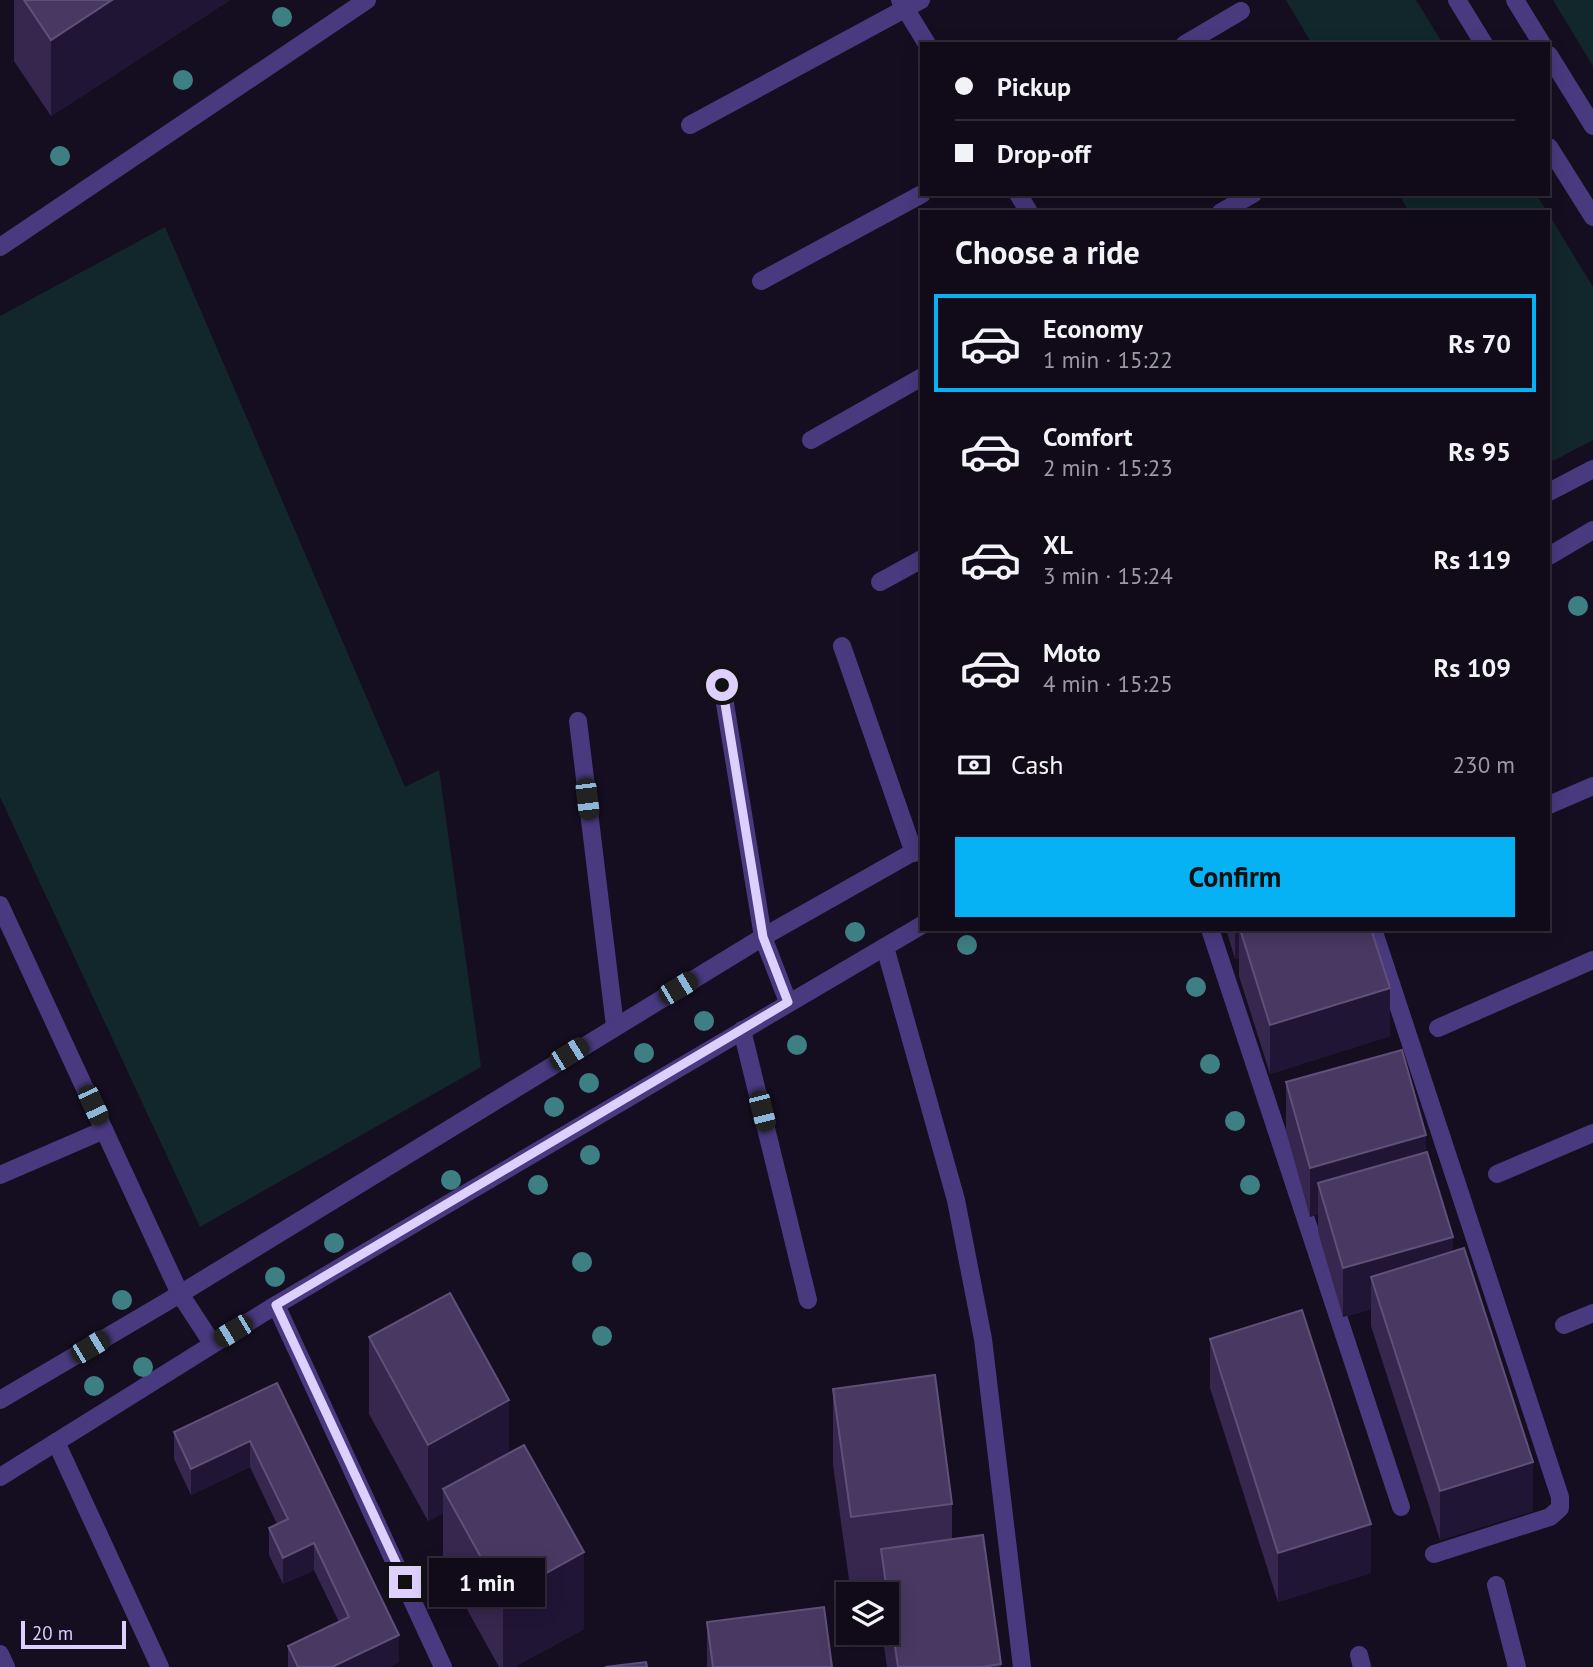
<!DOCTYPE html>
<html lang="en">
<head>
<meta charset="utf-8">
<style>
  :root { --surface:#100a19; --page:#1e1826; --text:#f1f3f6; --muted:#9c9aa2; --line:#302b38; --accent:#06b1f4 }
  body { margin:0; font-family:"PT Sans",sans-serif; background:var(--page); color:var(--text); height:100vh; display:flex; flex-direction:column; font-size:26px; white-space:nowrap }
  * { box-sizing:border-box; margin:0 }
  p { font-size:23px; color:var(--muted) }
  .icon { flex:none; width:38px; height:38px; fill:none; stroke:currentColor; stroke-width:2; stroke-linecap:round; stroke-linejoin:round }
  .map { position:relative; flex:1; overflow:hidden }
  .details { position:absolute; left:920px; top:210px; width:630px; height:721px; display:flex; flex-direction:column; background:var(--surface); border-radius:0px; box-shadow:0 4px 18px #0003,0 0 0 2px var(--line) }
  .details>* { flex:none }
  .hud { position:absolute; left:920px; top:42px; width:630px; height:154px; border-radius:0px; box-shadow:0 4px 18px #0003,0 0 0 2px var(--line); display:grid; align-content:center; height:154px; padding:0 35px; background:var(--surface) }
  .tools { position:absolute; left:836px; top:1582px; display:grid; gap:14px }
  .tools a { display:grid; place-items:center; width:63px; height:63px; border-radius:0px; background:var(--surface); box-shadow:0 4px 18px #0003,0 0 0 2px var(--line); font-size:35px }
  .scale { position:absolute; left:21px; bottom:18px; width:105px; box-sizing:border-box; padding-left:7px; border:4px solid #ddcffe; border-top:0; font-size:19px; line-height:24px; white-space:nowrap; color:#ddcffe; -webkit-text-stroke:5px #150e21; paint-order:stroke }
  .end { position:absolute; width:32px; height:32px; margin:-16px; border:9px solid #ddcffe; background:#111; box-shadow:0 0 0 4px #111 }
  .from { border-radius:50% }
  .bubble { position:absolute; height:49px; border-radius:0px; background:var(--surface); box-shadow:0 4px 18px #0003,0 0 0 2px var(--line); font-size:23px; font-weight:800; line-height:49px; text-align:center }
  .car { position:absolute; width:21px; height:42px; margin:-21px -10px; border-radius:9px; box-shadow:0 0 5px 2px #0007; background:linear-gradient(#222 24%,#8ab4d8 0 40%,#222 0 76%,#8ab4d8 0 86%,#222 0) }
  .hud b { display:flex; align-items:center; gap:24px; height:66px; font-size:26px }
  .hud b+b { border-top:2px solid var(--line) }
  .hud i { width:18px; height:18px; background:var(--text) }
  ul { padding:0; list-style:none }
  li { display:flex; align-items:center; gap:21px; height:98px; margin:0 14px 10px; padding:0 21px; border:4px solid transparent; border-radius:0px }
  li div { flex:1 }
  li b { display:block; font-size:26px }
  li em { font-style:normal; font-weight:800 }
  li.on { border-color:var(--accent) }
  li>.icon { width:63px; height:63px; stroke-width:1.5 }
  h2 { padding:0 35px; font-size:32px; line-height:84px }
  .pay { display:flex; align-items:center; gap:18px; height:77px; padding:0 35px; font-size:26px }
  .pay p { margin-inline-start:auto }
  .button { display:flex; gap:14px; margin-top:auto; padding:14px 35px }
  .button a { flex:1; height:80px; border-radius:0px; background:var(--accent); color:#111; font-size:28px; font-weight:800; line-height:80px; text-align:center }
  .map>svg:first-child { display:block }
  .green { fill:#11272b }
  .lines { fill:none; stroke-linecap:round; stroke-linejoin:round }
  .minor { stroke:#493a7f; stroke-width:18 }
  .tree { fill:#3d7f83 }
  .wall { fill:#36274f }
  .shaded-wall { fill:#211535 }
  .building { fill:#483962; stroke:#5f507a; stroke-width:2 }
  .route { stroke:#ddcffe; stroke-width:9 }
</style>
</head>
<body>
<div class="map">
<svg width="1593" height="1667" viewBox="0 0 1593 1667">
  <rect width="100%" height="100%" fill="#150e21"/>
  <g class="green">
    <path d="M1286 0H1416L1443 44H1312Z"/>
    <path d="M1553 0H1593V66Z"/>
    <path d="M1399 194H1536L1547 212H1409Z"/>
    <path d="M1549 215 1593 287V440L1553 461 1549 453Z"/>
    <path d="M165 227 405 787 439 770 481 1067 200 1227 0 797V316Z"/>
  </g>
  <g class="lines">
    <g class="minor">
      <path d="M900 0 927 44"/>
      <path d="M1457 0 1484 44"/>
      <path d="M1515 0 1542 44"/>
      <path d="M1185 44 1241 11"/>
      <path d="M1549 55 1593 126"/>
      <path d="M690 125 921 0"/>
      <path d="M1549 147 1593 217"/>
      <path d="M1018 194 1029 212"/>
      <path d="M1221 212 1253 194"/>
      <path d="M0 247 367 0"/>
      <path d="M761 281 922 194"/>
      <path d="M811 440 922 377"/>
      <path d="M1549 492 1593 469"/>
      <path d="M1549 556 1593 530"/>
      <path d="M880 582 922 559"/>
      <path d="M842 646 914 853"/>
      <path d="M722 685 763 937 788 1002"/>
      <path d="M578 721 615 1026"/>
      <path d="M1549 805 1593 786"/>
      <path d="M0 905 180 1294 212 1343"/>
      <path d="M1210 929 1401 1507"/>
      <path d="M1373 929 1560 1497V1508L1550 1517 1434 1554"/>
      <path d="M885 947 956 1200 983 1339 1022 1667"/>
      <path d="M1438 1028 1593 960"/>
      <path d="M742 1030 808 1300"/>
      <path d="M1497 1174 1593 1133"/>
      <path d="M0 1175 104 1130"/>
      <path d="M276 1305 443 1667"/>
      <path d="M1564 1325 1593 1313"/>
      <path d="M0 1400 180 1294 763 937 922 847"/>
      <path d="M56 1442 160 1667"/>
      <path d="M0 1477 276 1305 922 925"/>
      <path d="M1496 1585 1517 1667"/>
      <path d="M0 1654 6 1667"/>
      <path d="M1359 1655 1362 1667"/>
    </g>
  </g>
  <g class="tree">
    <circle cx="282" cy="17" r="10"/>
    <circle cx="183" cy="80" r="10"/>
    <circle cx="60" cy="156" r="10"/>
    <circle cx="1578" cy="606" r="10"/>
    <circle cx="855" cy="932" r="10"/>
    <circle cx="967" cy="945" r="10"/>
    <circle cx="1196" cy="987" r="10"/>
    <circle cx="704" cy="1021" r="10"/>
    <circle cx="797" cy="1045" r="10"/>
    <circle cx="644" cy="1053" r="10"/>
    <circle cx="1210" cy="1064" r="10"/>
    <circle cx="589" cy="1083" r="10"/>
    <circle cx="554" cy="1107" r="10"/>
    <circle cx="1235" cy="1121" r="10"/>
    <circle cx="590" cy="1155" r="10"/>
    <circle cx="451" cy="1180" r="10"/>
    <circle cx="538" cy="1185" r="10"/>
    <circle cx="1250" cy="1185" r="10"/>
    <circle cx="334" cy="1243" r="10"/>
    <circle cx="582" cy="1262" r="10"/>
    <circle cx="275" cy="1277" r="10"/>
    <circle cx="122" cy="1300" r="10"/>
    <circle cx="602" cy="1336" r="10"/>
    <circle cx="143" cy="1367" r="10"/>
    <circle cx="94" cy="1386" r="10"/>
  </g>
  <g class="wall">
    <path d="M14 0H230L51 116 14 61Z"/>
    <path d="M1226 929H1371L1390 1036 1270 1074 1239 976V958L1235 959Z"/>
    <path d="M1286 1082 1426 1152 1453 1251 1533 1511 1440 1540 1371 1326V1309L1343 1317 1318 1232V1214L1310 1217 1286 1131Z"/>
    <path d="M369 1337 509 1453 584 1629 514 1667H499L443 1566V1513L428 1521 369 1414Z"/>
    <path d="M1210 1339 1371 1573 1278 1602 1210 1388Z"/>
    <path d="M277 1383 399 1662 388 1667H288V1646L339 1622 314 1570 283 1584 269 1555V1528L277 1524 250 1467 191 1495 174 1459V1432Z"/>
    <path d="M833 1389 952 1504V1539L983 1535 1001 1667H887L882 1633H887V1594H881V1590L851 1594 833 1465Z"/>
    <path d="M707 1622 832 1667H707Z"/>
  </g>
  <g class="shaded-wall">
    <path d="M112 0H230L51 116V40Z"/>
    <path d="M1235 929H1239V958L1235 959Z"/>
    <path d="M1390 988V1036L1270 1074V1025Z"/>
    <path d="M1426 1135V1184L1318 1183V1214L1310 1217V1168Z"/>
    <path d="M1453 1237V1286L1371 1277V1309L1343 1317V1268Z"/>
    <path d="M509 1400V1476L443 1489V1513L428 1521V1445Z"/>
    <path d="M250 1441V1467L191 1495V1469Z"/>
    <path d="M1533 1462V1511L1440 1540V1491Z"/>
    <path d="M1371 1524V1573L1278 1602V1553Z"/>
    <path d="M314 1543V1570L283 1584V1558Z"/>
    <path d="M584 1552V1629L514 1667H503V1597Z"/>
    <path d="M399 1635V1662L388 1667H332Z"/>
  </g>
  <g class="building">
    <path d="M24 0H112L51 40Z"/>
    <path d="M1240 929H1371L1390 988 1270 1025Z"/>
    <path d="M1402 1050 1426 1135 1310 1168 1286 1082Z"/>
    <path d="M1427 1152 1453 1237 1343 1268 1318 1183Z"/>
    <path d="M1464 1248 1533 1462 1440 1491 1371 1277Z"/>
    <path d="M450 1293 509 1400 428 1445 369 1337Z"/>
    <path d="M1302 1310 1371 1524 1278 1553 1210 1339Z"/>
    <path d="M935 1375 952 1504 851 1517 833 1389Z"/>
    <path d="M277 1383 399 1635 332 1667H298L288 1646 349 1617 314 1543 283 1558 269 1528 288 1519 250 1441 191 1469 174 1432Z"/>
    <path d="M524 1445 584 1552 503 1597 443 1489Z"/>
    <path d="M983 1535 1001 1664 982 1667H898L881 1549Z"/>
    <path d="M824 1607 832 1667H713L707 1622Z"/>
    <path d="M646 1662 647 1667H605Z"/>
  </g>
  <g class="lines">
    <path class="route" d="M405 1582 276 1305 788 1002 763 937 722 685"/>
  </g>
</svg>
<div class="tools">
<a><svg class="icon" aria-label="layers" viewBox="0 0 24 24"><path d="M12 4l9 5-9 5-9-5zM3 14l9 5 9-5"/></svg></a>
</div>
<div class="scale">20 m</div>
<i class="end from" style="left:722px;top:685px"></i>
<i class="end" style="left:405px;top:1582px"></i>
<div class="bubble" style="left:429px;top:1558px;width:116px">1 min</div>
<i class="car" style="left:587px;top:799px;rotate:173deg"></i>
<i class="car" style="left:678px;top:988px;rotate:59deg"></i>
<i class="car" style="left:569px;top:1054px;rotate:58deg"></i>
<i class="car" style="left:93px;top:1105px;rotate:155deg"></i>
<i class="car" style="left:762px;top:1111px;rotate:166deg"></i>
<i class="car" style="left:233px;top:1331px;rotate:239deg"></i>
<i class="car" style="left:90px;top:1347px;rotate:59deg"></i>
<div class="hud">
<b><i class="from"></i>Pickup</b>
<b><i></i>Drop-off</b>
</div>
<section class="details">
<h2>Choose a ride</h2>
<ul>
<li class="on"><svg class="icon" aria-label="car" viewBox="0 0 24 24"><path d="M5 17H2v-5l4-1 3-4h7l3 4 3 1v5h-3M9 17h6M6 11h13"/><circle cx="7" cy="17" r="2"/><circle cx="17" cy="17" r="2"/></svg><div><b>Economy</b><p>1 min · 15:22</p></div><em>Rs 70</em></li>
<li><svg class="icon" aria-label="car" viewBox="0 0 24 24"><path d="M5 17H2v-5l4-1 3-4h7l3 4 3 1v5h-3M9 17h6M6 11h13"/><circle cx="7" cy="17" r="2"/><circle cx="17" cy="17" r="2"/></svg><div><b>Comfort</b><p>2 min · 15:23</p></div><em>Rs 95</em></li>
<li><svg class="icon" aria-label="car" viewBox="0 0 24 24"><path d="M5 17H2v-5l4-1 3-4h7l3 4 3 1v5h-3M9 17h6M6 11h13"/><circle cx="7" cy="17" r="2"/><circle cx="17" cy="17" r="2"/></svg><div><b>XL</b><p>3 min · 15:24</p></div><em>Rs 119</em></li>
<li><svg class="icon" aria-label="car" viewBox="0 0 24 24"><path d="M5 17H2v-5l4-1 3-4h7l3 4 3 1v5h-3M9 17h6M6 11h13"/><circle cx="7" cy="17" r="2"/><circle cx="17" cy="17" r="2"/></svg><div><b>Moto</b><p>4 min · 15:25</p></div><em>Rs 109</em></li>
</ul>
<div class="pay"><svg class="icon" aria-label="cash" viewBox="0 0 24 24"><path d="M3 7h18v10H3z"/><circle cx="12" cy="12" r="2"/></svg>Cash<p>230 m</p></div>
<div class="button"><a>Confirm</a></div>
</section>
</div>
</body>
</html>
